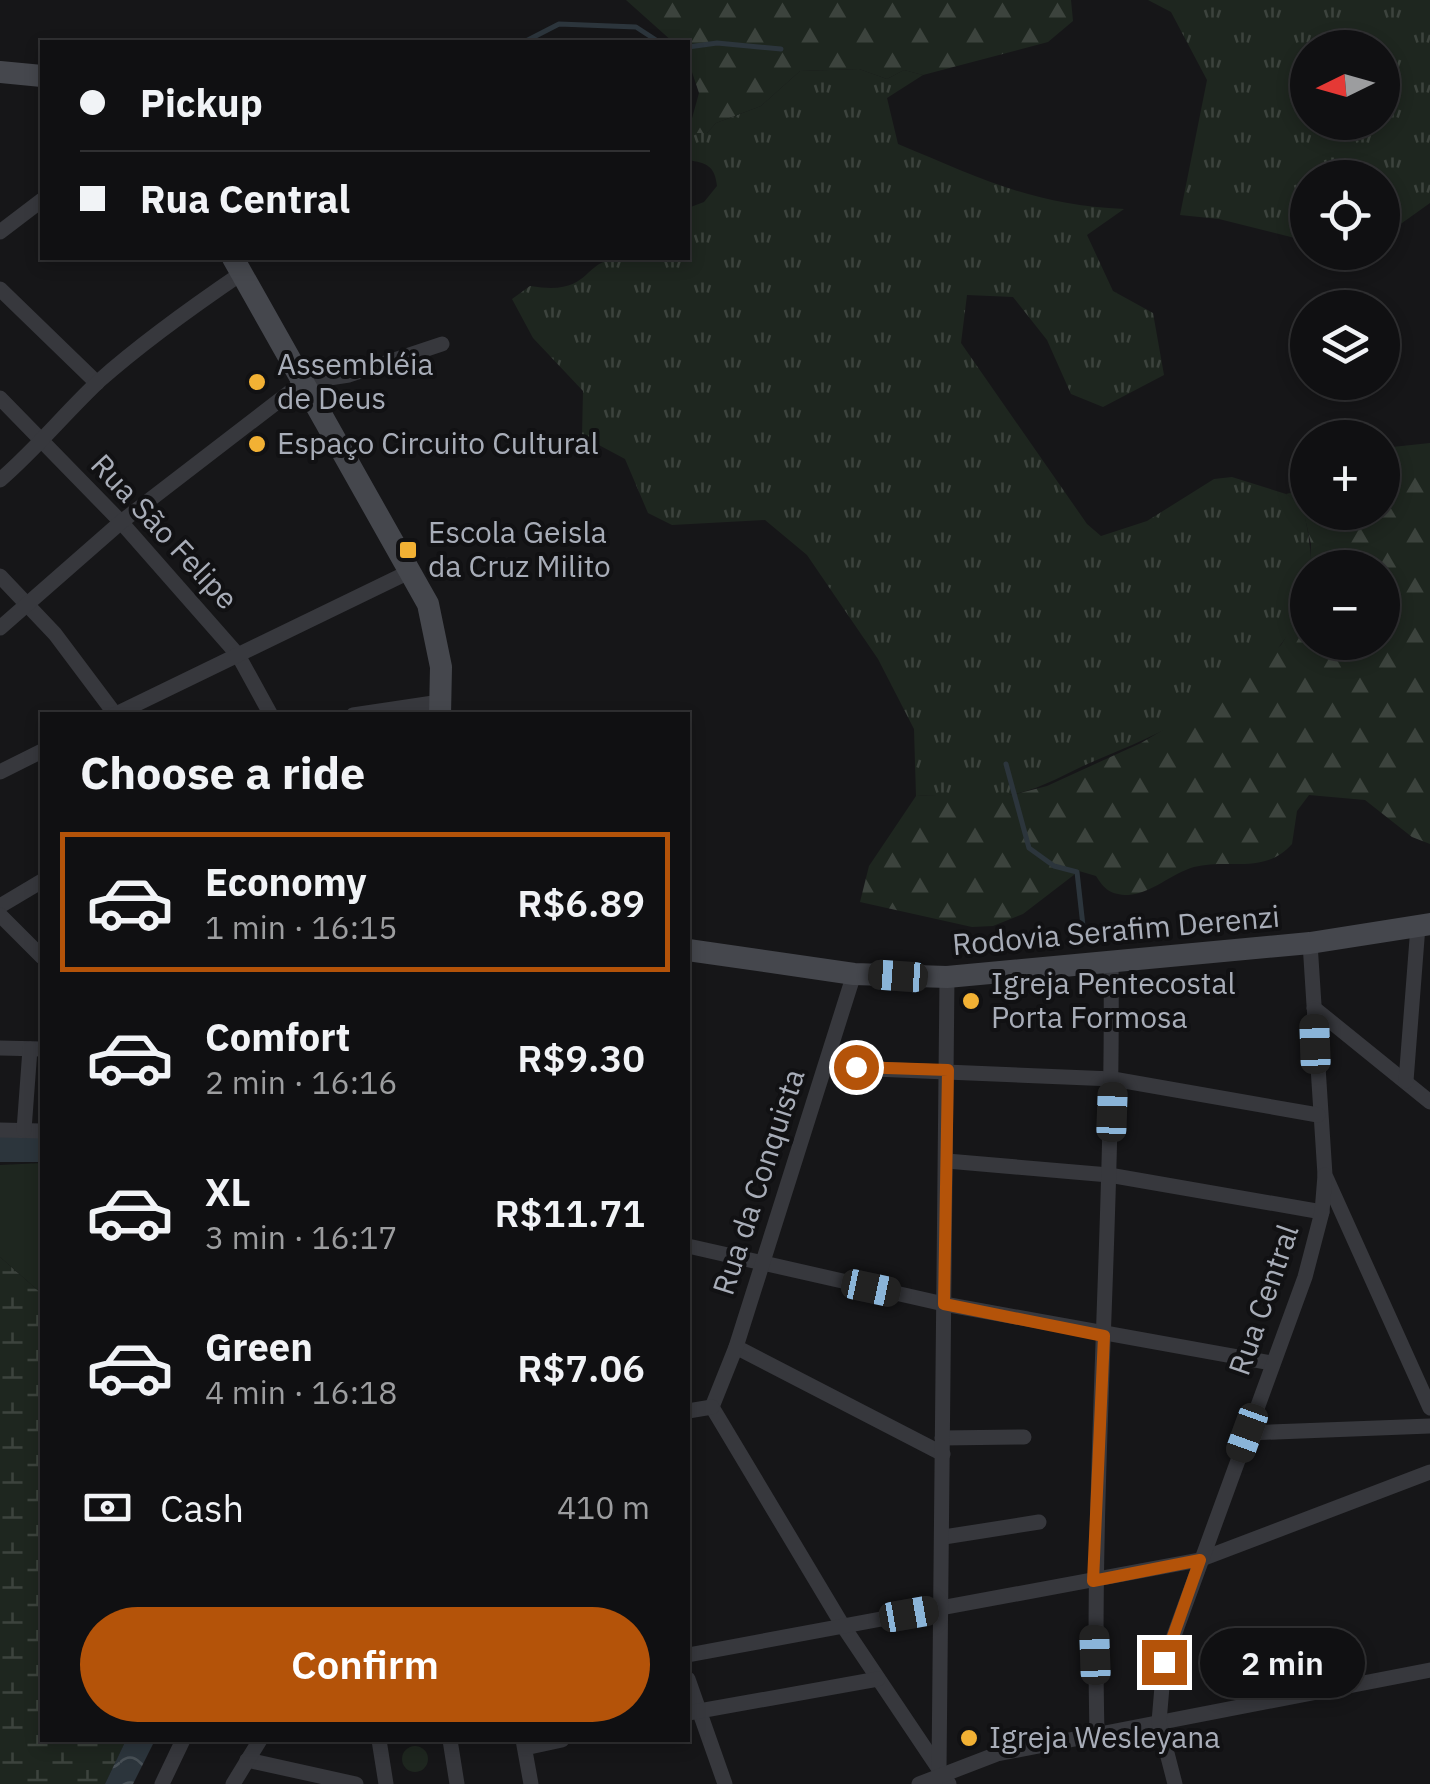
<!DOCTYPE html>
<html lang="en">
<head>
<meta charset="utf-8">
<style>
  :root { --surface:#101012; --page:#19191b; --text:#f1f3f6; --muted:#9c9d9f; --line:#303032; --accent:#b45309 }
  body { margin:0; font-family:"IBM Plex Sans",sans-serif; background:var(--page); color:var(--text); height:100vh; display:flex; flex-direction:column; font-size:38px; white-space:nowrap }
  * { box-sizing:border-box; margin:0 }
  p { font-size:32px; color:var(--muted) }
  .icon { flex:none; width:55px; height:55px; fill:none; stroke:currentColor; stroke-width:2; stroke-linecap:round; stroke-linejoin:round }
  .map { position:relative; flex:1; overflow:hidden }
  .sheet { position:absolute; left:40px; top:712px; width:650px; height:1030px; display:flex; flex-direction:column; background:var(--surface); border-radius:0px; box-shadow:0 5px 15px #0003,0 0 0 2px var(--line) }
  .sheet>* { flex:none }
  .banner { position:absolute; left:40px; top:40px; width:650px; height:220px; border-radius:0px; box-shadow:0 5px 15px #0003,0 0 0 2px var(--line); display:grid; align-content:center; height:220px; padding:0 40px; background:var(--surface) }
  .needle { width:65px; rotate:265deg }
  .tools { position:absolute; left:1290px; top:30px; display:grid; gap:20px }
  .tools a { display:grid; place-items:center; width:110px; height:110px; border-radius:50%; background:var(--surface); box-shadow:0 5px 15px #0003,0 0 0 2px var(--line); font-size:50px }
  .end { position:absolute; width:45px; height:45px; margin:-22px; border:12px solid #b45309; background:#fff; box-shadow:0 0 0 5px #fff }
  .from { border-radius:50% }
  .bubble { position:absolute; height:70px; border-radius:35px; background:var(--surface); box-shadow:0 5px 15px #0003,0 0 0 2px var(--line); font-size:32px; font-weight:600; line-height:70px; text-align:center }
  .car { position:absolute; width:30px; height:60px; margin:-30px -15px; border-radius:12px; box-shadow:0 0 8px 2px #0007; background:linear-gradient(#222 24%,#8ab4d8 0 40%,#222 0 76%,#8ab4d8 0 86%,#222 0) }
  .banner b { display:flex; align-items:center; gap:35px; height:95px; font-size:38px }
  .banner b+b { border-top:2px solid var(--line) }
  .banner i { width:25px; height:25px; background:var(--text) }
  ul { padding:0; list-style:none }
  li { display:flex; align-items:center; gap:30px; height:140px; margin:0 20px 15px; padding:0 20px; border:5px solid transparent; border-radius:0px }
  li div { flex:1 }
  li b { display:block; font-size:38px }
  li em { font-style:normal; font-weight:600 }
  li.active { border-color:var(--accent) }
  li>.icon { width:90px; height:90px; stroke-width:1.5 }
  h2 { padding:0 40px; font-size:45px; line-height:120px }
  .pay { display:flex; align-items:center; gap:25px; height:110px; padding:0 40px; font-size:38px }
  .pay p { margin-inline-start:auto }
  .action { display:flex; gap:20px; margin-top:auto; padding:20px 40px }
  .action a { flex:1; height:115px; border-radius:60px; background:var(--accent); color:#fff; font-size:40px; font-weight:600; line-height:115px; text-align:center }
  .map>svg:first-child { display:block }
  .grass { fill:url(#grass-tufts); fill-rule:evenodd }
  .forest { fill:url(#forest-firs) }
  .wetland { fill:url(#wetland-marsh) }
  .green { fill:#1e261f }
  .water { fill:url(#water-waves) }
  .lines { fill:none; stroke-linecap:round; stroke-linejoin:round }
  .stream { stroke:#2c353c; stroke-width:5 }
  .river { stroke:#2c353c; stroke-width:28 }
  .street { stroke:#37383d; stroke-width:15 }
  .secondary { stroke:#45474d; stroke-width:22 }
  .route { stroke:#b45309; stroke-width:12 }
  .poi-dot { fill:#f2b134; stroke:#111113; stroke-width:4 }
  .labels { text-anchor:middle; stroke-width:8; stroke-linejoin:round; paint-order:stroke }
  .poi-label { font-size:30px; fill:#a8adb8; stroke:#111113; text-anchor:start }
  .street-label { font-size:30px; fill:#a8adb8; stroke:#111113 }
</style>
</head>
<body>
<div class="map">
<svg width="1430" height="1784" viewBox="0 0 1430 1784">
  <defs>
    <pattern id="grass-tufts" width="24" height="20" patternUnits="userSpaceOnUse" patternTransform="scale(2.5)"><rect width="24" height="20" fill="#1e261f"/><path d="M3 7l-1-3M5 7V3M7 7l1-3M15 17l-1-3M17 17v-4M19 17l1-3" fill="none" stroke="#3c433d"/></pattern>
    <pattern id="forest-firs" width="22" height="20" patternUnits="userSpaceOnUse" patternTransform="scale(2.5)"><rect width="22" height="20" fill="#1e261f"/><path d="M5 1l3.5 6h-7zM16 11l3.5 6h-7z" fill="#3c433d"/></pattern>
    <pattern id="wetland-marsh" width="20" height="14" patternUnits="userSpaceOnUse" patternTransform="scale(2.5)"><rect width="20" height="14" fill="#1e261f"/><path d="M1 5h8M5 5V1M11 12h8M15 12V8" fill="none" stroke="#3c433d"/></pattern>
    <pattern id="water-waves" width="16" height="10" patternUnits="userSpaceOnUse" patternTransform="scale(2.5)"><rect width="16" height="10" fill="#2c353c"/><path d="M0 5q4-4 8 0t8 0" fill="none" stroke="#485056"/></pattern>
  </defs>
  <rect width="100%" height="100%" fill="#161618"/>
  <g class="grass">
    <path d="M1148 0H1430V203L1402 223 1383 229 1382 178H1308L1307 241 1219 219 1180 215 1207 80 1171 12ZM1308 48H1382V122H1308Z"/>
    <path d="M859 69 887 79 904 70 923 75 887 98 898 144C980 178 1032 205 1124 209L1087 235 1113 291 1153 313 1164 375 1103 407 1071 394 1047 340 1013 297 967 295 961 343 1087 524 1101 536 1147 521 1214 479 1232 477 1286 494 1302 504C1311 541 1317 579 1300 614 1265 687 1170 730 1099 759 1070 771 1046 787 1015 794 982 800 948 795 916 796L914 729 878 659 807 555 765 520 672 525 648 513 625 459 582 436 583 391 533 338 512 299 530 286C591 296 580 264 616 258 638 253 665 258 688 258V208L704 202 717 186C715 166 707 163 688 160V133H707L716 123 761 106 800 71Z"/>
  </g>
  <g class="forest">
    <path d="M626 0H1071L1073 21 1048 42 923 75 904 70 887 79 859 69 800 71 761 106 716 123 707 133H688L699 93 688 60V42H673Z"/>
    <path d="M1430 443V844L1412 837 1365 800 1309 795 1297 811 1292 844C1265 875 1228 858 1194 867 1172 873 1151 894 1128 895 1111 895 1104 889 1096 876L1079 871 1023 914 993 926 972 927 860 902 869 866 916 796 1012 795 1047 786 1141 743 1214 700 1281 645 1302 611 1307 582 1308 642H1382V568L1310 567 1311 544 1302 505 1286 494 1307 489 1308 512H1382L1383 448Z"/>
  </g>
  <path class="wetland" d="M0 1257 42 1294V1740H126L105 1784H0Z"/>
  <g class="green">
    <path d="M42 1163V1294L0 1257V1165Z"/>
    <circle cx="415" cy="1759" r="13"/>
  </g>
  <path class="water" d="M126 1740H155L133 1784H105Z"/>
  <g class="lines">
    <g class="stream">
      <path d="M524 42 559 24 636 27 659 42"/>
      <path d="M688 47 717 43 781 49"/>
      <path d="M1006 764 1029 848 1054 866 1077 872 1083 926 1077 935"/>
    </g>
    <path class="river" d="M0 1148H42"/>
    <g class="street">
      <path d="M0 232 42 200"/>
      <path d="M0 289 97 383"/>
      <path d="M0 398 121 522 238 655 271 715"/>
      <path d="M0 480C36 449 65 413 99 381 144 341 192 307 242 273"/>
      <path d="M0 576 55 634 115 714"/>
      <path d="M0 628 121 522 303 382 349 375 442 344"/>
      <path d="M114 715 411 571"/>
      <path d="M353 715 440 702"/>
      <path d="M0 772 42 751"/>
      <path d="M0 906 42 881"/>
      <path d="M0 915 42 957"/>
      <path d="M1310 943 1325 1175 1430 1408"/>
      <path d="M1314 1008 1430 1102"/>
      <path d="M0 1048 42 1049"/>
      <path d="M826 1067 1113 1079 1318 1115"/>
      <path d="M1406 1081 1418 926"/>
      <path d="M0 1130 42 1131"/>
      <path d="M24 1130 30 1049"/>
      <path d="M947 1161 1109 1175 1322 1212"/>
      <path d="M688 1246 944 1304 1272 1363"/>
      <path d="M736 1347 943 1454"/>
      <path d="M712 1407 736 1347 854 974"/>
      <path d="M712 1407 843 1626 949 1784"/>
      <path d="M688 1411 712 1407"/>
      <path d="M1247 1433 1430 1426"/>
      <path d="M942 1438 1024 1437"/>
      <path d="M944 1537 1039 1522"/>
      <path d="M688 1655 1199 1560 1430 1472"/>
      <path d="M688 1679 725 1784"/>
      <path d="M688 1713 878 1679"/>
      <path d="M1097 1733C1091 1475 1114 1219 1111 962"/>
      <path d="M379 1740 386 1784"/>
      <path d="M450 1740 457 1784"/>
      <path d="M523 1740 531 1784"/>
      <path d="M525 1748 562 1740"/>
      <path d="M247 1760 356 1784"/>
      <path d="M939 1768 947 977"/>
      <path d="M162 1784 183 1740"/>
      <path d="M233 1784 260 1740"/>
      <path d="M919 1784 997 1754 1430 1670"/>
      <path d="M1175 1784 1159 1722 1164 1663 1305 1277 1322 1212 1325 1175"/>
    </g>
    <g class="secondary">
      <path d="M0 72 42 76"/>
      <path d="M233 258 428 604 441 667 440 715"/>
      <path d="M688 950 854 974 947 977 1310 943 1430 924"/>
    </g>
  </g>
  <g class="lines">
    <path class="route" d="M856 1067 948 1070 944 1304 1104 1336 1093 1581 1200 1560 1164 1662"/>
  </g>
  <g class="poi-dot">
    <circle cx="257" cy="382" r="10"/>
    <circle cx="257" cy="444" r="10"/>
    <rect x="398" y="540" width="20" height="20" rx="5"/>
    <circle cx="971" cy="1001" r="10"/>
    <circle cx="969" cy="1738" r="10"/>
  </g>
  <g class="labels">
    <g class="poi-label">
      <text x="277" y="375">Assembléia<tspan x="277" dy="34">de Deus</tspan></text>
      <text x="277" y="454">Espaço Circuito Cultural</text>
      <text x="428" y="543">Escola Geisla<tspan x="428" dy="34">da Cruz Milito</tspan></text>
      <text x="991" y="994">Igreja Pentecostal<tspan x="991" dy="34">Porta Formosa</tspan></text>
      <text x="989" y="1748">Igreja Wesleyana</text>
    </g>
    <g class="street-label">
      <text transform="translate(164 532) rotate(47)" y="10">Rua São Felipe</text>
      <text transform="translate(1116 931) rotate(-5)" y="10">Rodovia Serafim Derenzi</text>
      <text transform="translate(759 1182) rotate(-72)" y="10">Rua da Conquista</text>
      <text transform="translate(1264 1300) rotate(-71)" y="10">Rua Central</text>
    </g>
  </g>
</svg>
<div class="tools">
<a><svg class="needle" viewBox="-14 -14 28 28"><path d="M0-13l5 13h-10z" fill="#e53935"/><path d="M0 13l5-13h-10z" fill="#9c9d9f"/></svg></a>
<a><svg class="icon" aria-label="locate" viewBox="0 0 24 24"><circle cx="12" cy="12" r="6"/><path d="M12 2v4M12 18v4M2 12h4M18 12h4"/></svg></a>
<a><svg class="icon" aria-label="layers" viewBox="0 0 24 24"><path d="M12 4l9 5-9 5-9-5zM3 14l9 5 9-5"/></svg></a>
<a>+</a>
<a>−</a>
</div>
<i class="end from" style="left:856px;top:1067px"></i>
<i class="end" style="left:1164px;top:1662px"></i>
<div class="bubble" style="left:1200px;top:1628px;width:165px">2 min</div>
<i class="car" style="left:898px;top:976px;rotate:274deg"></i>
<i class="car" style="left:1315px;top:1044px;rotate:358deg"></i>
<i class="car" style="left:1112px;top:1112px;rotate:2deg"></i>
<i class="car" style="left:871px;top:1288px;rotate:102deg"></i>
<i class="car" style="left:1247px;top:1433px;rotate:200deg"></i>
<i class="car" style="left:909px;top:1614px;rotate:80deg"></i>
<i class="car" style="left:1095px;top:1655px;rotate:358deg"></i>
<div class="banner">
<b><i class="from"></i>Pickup</b>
<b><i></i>Rua Central</b>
</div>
<section class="sheet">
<h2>Choose a ride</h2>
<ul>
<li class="active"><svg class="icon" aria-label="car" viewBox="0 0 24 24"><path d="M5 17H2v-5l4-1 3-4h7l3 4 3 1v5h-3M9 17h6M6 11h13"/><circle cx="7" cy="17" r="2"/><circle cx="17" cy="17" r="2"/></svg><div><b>Economy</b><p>1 min · 16:15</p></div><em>R$6.89</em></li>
<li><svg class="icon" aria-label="car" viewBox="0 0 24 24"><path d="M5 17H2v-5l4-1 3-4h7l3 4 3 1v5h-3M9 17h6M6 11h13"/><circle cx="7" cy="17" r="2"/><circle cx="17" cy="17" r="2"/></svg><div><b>Comfort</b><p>2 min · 16:16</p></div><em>R$9.30</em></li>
<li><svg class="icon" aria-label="car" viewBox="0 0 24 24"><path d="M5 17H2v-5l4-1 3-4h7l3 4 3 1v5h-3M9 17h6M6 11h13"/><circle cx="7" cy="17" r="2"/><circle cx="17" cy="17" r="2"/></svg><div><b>XL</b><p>3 min · 16:17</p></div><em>R$11.71</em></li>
<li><svg class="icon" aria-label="car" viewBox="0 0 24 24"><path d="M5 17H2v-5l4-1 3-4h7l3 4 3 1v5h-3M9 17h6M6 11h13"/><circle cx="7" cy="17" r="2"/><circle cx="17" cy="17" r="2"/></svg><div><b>Green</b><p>4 min · 16:18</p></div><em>R$7.06</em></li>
</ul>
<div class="pay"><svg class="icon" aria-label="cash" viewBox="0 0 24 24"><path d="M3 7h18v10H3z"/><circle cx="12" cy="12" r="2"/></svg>Cash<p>410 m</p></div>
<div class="action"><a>Confirm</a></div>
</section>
</div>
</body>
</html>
